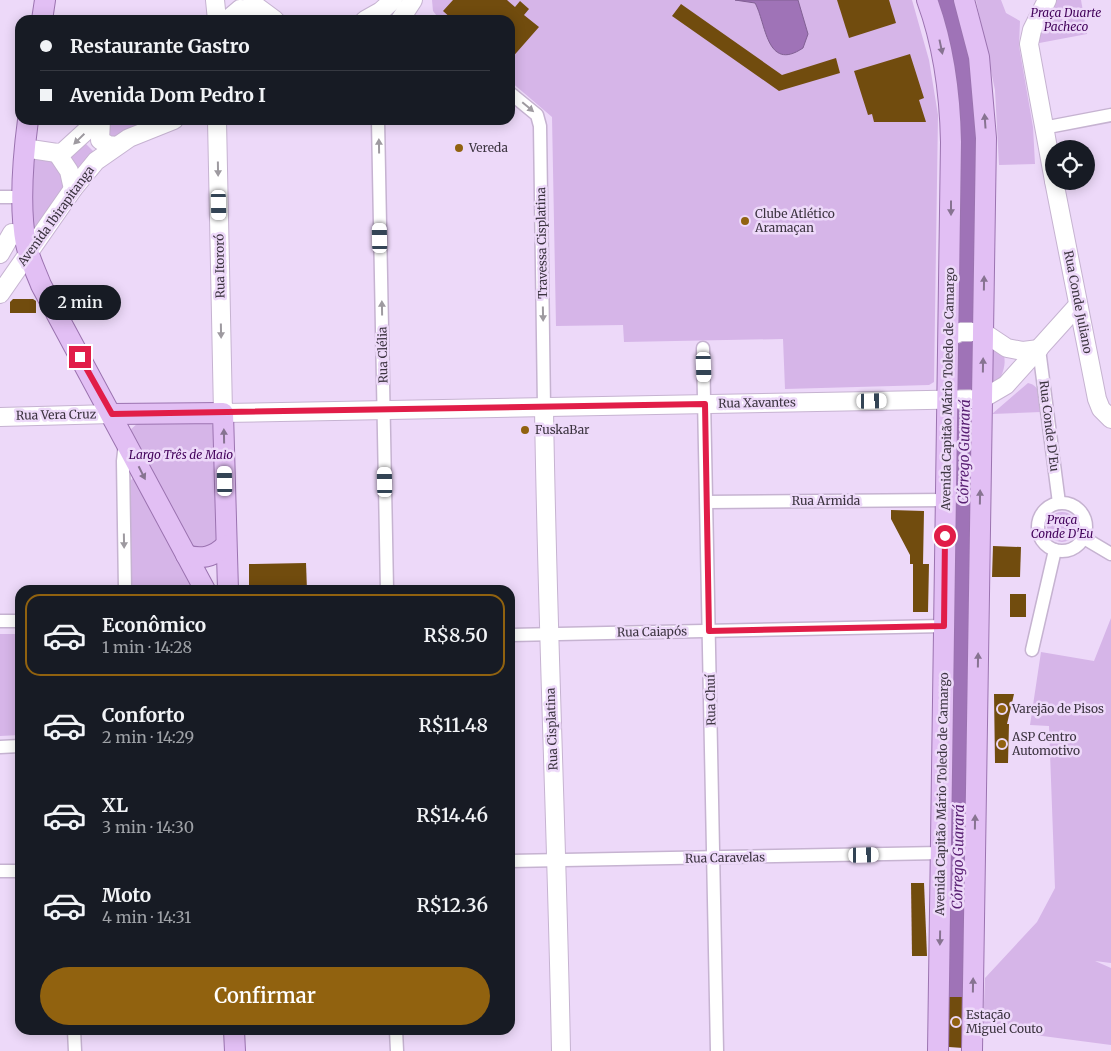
<!DOCTYPE html>
<html lang="pt">
<head>
<meta charset="utf-8">
<style>
  :root { --surface:#171b24; --page:#242831; --text:#f1f3f6; --muted:#9ea1a6; --line:#363941; --accent:#91620f }
  body { margin:0; font-family:Merriweather,serif; background:var(--page); color:var(--text); height:100vh; display:flex; flex-direction:column; font-size:19px; white-space:nowrap }
  * { box-sizing:border-box; margin:0 }
  p { font-size:16px; color:var(--muted) }
  .icon { flex:none; width:28px; height:28px; fill:none; stroke:currentColor; stroke-width:2; stroke-linecap:round; stroke-linejoin:round }
  .map { position:relative; flex:1; overflow:hidden }
  .side { position:absolute; left:15px; top:585px; width:500px; height:450px; display:flex; flex-direction:column; background:var(--surface); border-radius:15px; box-shadow:0 2px 12px #0003 }
  .side>* { flex:none }
  .banner { position:absolute; left:15px; top:15px; width:500px; height:110px; border-radius:15px; box-shadow:0 2px 12px #0003; display:grid; align-content:center; height:110px; padding:0 25px; background:var(--surface) }
  .buttons { position:absolute; left:1045px; top:140px; display:grid; gap:10px }
  .buttons a { display:grid; place-items:center; width:50px; height:50px; border-radius:50%; background:var(--surface); box-shadow:0 2px 12px #0003; font-size:25px }
  .end { position:absolute; width:22px; height:22px; margin:-11px; border:6px solid #e11d48; background:#fff; box-shadow:0 0 0 2px #fff }
  .from { border-radius:50% }
  .bubble { position:absolute; height:35px; border-radius:18px; background:var(--surface); box-shadow:0 2px 12px #0003; font-size:16px; font-weight:600; line-height:35px; text-align:center }
  .car { position:absolute; width:15px; height:30px; margin:-15px -8px; border-radius:6px; box-shadow:0 0 4px 1px #0007; background:linear-gradient(#fff 24%,#345 0 40%,#fff 0 76%,#345 0 86%,#fff 0) }
  .banner b { display:flex; align-items:center; gap:18px; height:48px; font-size:19px }
  .banner b+b { border-top:1px solid var(--line) }
  .banner i { width:12px; height:12px; background:var(--text) }
  ul { padding:9px 0 0; list-style:none }
  li { display:flex; align-items:center; gap:15px; height:82px; margin:0 10px 8px; padding:0 15px; border:2px solid transparent; border-radius:15px }
  li div { flex:1 }
  li b { display:block; font-size:19px }
  li em { font-style:normal; font-weight:600 }
  li.on { border-color:var(--accent) }
  li>.icon { width:45px; height:45px; stroke-width:1.5 }
  .action { display:flex; gap:10px; margin-top:auto; padding:10px 25px }
  .action a { flex:1; height:58px; border-radius:30px; background:var(--accent); color:#fff; font-size:20px; font-weight:600; line-height:58px; text-align:center }
  .map>svg:first-child { display:block }
  .green { fill:#d6b5e8 }
  .water { fill:#9f73b7; stroke:#816093 }
  .lines { fill:none; stroke-linecap:round; stroke-linejoin:round }
  .river { stroke:#9f73b7; stroke-width:20 }
  .building { fill:#714c0e }
  .street-casing { stroke:#c6b3d1; stroke-width:15 }
  .secondary-casing { stroke:#c6b3d1; stroke-width:20 }
  .primary-casing { stroke:#9b73b0; stroke-width:22 }
  .street { stroke:#fff; stroke-width:12 }
  .secondary { stroke:#fff; stroke-width:18 }
  .primary { stroke:#e2bff4; stroke-width:20 }
  .oneway { fill:#877391 }
  .oneway2 { fill:#9e9aa0 }
  .route { stroke:#e11d48; stroke-width:6 }
  .poi-dot { fill:#91620f; stroke:#edd9f9; stroke-width:2 }
  .labels { text-anchor:middle; stroke-width:5; stroke-linejoin:round; paint-order:stroke }
  .park-label { font-size:12px; font-style:italic; fill:#43035b; stroke:#edd9f9 }
  .poi-label { font-size:12px; fill:#3c3440; stroke:#edd9f9; text-anchor:start }
  .street-label { font-size:12px; fill:#3c3440; stroke:#edd9f9 }
  .water-label { font-size:14px; font-style:italic; fill:#592073; stroke:#edd9f9 }
</style>
</head>
<body>
<div class="map">
<svg width="1111" height="1051" viewBox="0 0 1111 1051">
  <rect width="100%" height="100%" fill="#edd9f9"/>
  <g class="green">
    <path d="M432 0H912L929 60 938 115 934 382 929 385 785 389 783 339 624 342 623 325 556 326 552 117 510 81V20H440L433 11Z"/>
    <path d="M976 0H1001L1006 13 1020 21 1019 46 1033 127 1035 164 999 165 995 90Z"/>
    <path d="M1056 0H1081L1087 34 1034 44Z"/>
    <path d="M113 120H148L109 139 105 129Z"/>
    <path d="M86 144 94 152 76 170 70 158Z"/>
    <path d="M35 156 54 160 66 185 32 240 30 209Z"/>
    <path d="M989 346 1004 355C1006 365 1003 373 998 382L990 384Z"/>
    <path d="M1028 383C1042 386 1039 399 1041 412L992 414Z"/>
    <path d="M210 422 214 427 217 541 202 551 192 546 129 431 138 423Z"/>
    <path d="M133 478 137 479 195 590H132L130 481Z"/>
    <circle cx="1062" cy="527" r="15"/>
    <path d="M1111 618V963L1095 961 1111 968V1045L983 1028 985 978 1037 922 1055 888 1049 726 1030 725 1041 652 1094 661Z"/>
    <path d="M0 634H20V735L0 736Z"/>
  </g>
  <path class="water" d="M735 0H798L808 34 803 48C766 73 766 22 755 3Z"/>
  <g class="lines">
    <path class="river" d="M946 0 953 23 964 75 968 148 956 997"/>
  </g>
  <g class="building">
    <path d="M453 0H507L515 7 520 1 529 9 524 15 539 27 510 60V20H453L443 11Z"/>
    <path d="M837 0H889L896 23 849 38Z"/>
    <path d="M681 4 782 75 836 58 840 73 779 91 672 16Z"/>
    <path d="M910 54 924 98 919 100 926 122H874L872 114 868 115 854 71Z"/>
    <path d="M13 299H33L36 301V313H10V302Z"/>
    <path d="M891 510 924 511 923 564H929L928 612H913V564H910V555L891 519Z"/>
    <path d="M993 546 1021 547 1020 577H992Z"/>
    <path d="M306 563 307 590H249V564Z"/>
    <rect x="1010" y="594" width="16" height="23"/>
    <path d="M994 694H1014L1007 724H1009L1008 763H995Z"/>
    <path d="M911 883H924L927 956H912Z"/>
    <path d="M949 997H964L963 1048 949 1047Z"/>
  </g>
  <g class="lines">
    <defs>
      <g id="street">
        <path d="M510 93 537 115 540 126 544 407"/>
        <path d="M378 120 387 590"/>
        <path d="M1043 128 1111 115"/>
        <path d="M0 197H13"/>
        <path d="M703 348 717 1051"/>
        <path d="M1039 349 1059 503"/>
        <path d="M125 443 123 461 125 590"/>
        <path d="M707 502 946 500"/>
        <circle cx="1062" cy="527" r="24"/>
        <path d="M1084 538 1111 554"/>
        <path d="M0 621H20"/>
        <path d="M510 635 944 626"/>
        <path d="M1032 650 1055 550"/>
        <path d="M0 747 20 746"/>
        <path d="M510 861 941 853"/>
        <path d="M0 871H20"/>
        <path d="M74 1030 75 1051"/>
        <path d="M396 1030 397 1051"/>
      </g>
      <g id="secondary">
        <path d="M215 0 217 20"/>
        <path d="M1047 0 1032 30 1029 44 1054 181"/>
        <path d="M252 3 275 20"/>
        <path d="M227 20 240 9 261 11"/>
        <path d="M365 20 381 11 393 0"/>
        <path d="M400 20 413 0"/>
        <path d="M101 120 100 140 108 145 116 146"/>
        <path d="M217 120 223 413 982 399 1006 385 1078 305"/>
        <path d="M24 148 57 153 63 152 98 120"/>
        <path d="M57 153 69 171 73 189"/>
        <path d="M1054 181 1097 399 1101 409 1111 419"/>
        <path d="M0 254 12 233"/>
        <path d="M0 294 73 189 96 161 129 138 174 120"/>
        <path d="M950 337 960 332H983L1007 348 1023 351 1039 349"/>
        <path d="M544 407C547 622 557 836 561 1051"/>
        <path d="M0 417 112 414"/>
      </g>
      <g id="primary">
        <path d="M927 0C944 46 950 93 951 142L938 1051"/>
        <path d="M964 0 979 57 986 138 972 1051"/>
        <path d="M42 20 45 0"/>
        <path d="M28 120C23 158 19 207 26 244 29 258 36 272 41 285L205 590"/>
        <path d="M112 414 223 413 228 590"/>
        <path d="M186 555C202 560 214 557 226 545"/>
        <path d="M234 1030 235 1051"/>
      </g>
    </defs>
    <use href="#street" class="street-casing"/>
    <use href="#secondary" class="secondary-casing"/>
    <use href="#primary" class="primary-casing"/>
    <use href="#street" class="street"/>
    <use href="#secondary" class="secondary"/>
    <use href="#primary" class="primary"/>
  </g>
  <defs><path id="oneway-solid" d="M-6-.8H1V-3.2L6.5 0L1 3.2V.8H-6Z" transform="scale(1.25)"/></defs>
  <g class="oneway">
    <use href="#oneway-solid" transform="translate(941 47) rotate(78)"/>
    <use href="#oneway-solid" transform="translate(985 121) rotate(-94)"/>
    <use href="#oneway-solid" transform="translate(951 208) rotate(90)"/>
    <use href="#oneway-solid" transform="translate(984 283) rotate(-89)"/>
    <use href="#oneway-solid" transform="translate(983 365) rotate(-89)"/>
    <use href="#oneway-solid" transform="translate(224 436) rotate(-91)"/>
    <use href="#oneway-solid" transform="translate(142 473) rotate(63)"/>
    <use href="#oneway-solid" transform="translate(980 497) rotate(-89)"/>
    <use href="#oneway-solid" transform="translate(978 660) rotate(-89)"/>
    <use href="#oneway-solid" transform="translate(975 822) rotate(-89)"/>
    <use href="#oneway-solid" transform="translate(940 938) rotate(91)"/>
    <use href="#oneway-solid" transform="translate(973 985) rotate(-89)"/>
  </g>
  <g class="oneway2">
    <use href="#oneway-solid" transform="translate(528 107) rotate(40)"/>
    <use href="#oneway-solid" transform="translate(79 139) rotate(136)"/>
    <use href="#oneway-solid" transform="translate(379 146) rotate(-91)"/>
    <use href="#oneway-solid" transform="translate(218 169) rotate(89)"/>
    <use href="#oneway-solid" transform="translate(382 308) rotate(-91)"/>
    <use href="#oneway-solid" transform="translate(543 314) rotate(89)"/>
    <use href="#oneway-solid" transform="translate(221 331) rotate(89)"/>
    <use href="#oneway-solid" transform="translate(124 541) rotate(89)"/>
  </g>
  <g class="lines">
    <path class="route" d="M80 357 112 414 705 404 709 631 944 626 945 536"/>
  </g>
  <g class="poi-dot">
    <circle cx="459" cy="148" r="5"/>
    <circle cx="745" cy="221" r="5"/>
    <circle cx="525" cy="430" r="5"/>
    <circle cx="1002" cy="709" r="5"/>
    <circle cx="1002" cy="744" r="5"/>
    <circle cx="956" cy="1022" r="5"/>
  </g>
  <g class="labels">
    <g class="park-label">
      <text x="1066" y="17">Praça Duarte<tspan x="1066" dy="14">Pacheco</tspan></text>
      <text x="181" y="459">Largo Três de Maio</text>
      <text x="1062" y="524">Praça<tspan x="1062" dy="14">Conde D'Eu</tspan></text>
    </g>
    <g class="poi-label">
      <text x="469" y="152">Vereda</text>
      <text x="755" y="218">Clube Atlético<tspan x="755" dy="14">Aramaçan</tspan></text>
      <text x="535" y="434">FuskaBar</text>
      <text x="1012" y="713">Varejão de Pisos</text>
      <text x="1012" y="741">ASP Centro<tspan x="1012" dy="14">Automotivo</tspan></text>
      <text x="966" y="1019">Estação<tspan x="966" dy="14">Miguel Couto</tspan></text>
    </g>
    <g class="street-label">
      <text transform="translate(56 216) rotate(-54)" y="4">Avenida Ibirapitanga</text>
      <text transform="translate(542 243) rotate(-91)" y="4">Travessa Cisplatina</text>
      <text transform="translate(220 266) rotate(-91)" y="4">Rua Itororó</text>
      <text transform="translate(1078 302) rotate(79)" y="4">Rua Conde Juliano</text>
      <text transform="translate(383 355) rotate(-91)" y="4">Rua Clélia</text>
      <text transform="translate(948 389) rotate(-89)" y="4">Avenida Capitão Mário Toledo de Camargo</text>
      <text transform="translate(757 403) rotate(-1)" y="4">Rua Xavantes</text>
      <text transform="translate(56 415) rotate(-1)" y="4">Rua Vera Cruz</text>
      <text transform="translate(1049 426) rotate(83)" y="4">Rua Conde D'Eu</text>
      <text x="826" y="505">Rua Armida</text>
      <text transform="translate(652 632) rotate(-1)" y="4">Rua Caiapós</text>
      <text transform="translate(711 700) rotate(-91)" y="4">Rua Chuí</text>
      <text transform="translate(552 729) rotate(-92)" y="4">Rua Cisplatina</text>
      <text transform="translate(942 794) rotate(-89)" y="4">Avenida Capitão Mário Toledo de Camargo</text>
      <text transform="translate(725 858) rotate(-1)" y="4">Rua Caravelas</text>
    </g>
    <g class="water-label">
      <text transform="translate(964 452) rotate(-89)" y="5">Córrego Guarará</text>
      <text transform="translate(958 857) rotate(-89)" y="5">Córrego Guarará</text>
    </g>
  </g>
</svg>
<div class="buttons">
<a><svg class="icon" aria-label="locate" viewBox="0 0 24 24"><circle cx="12" cy="12" r="6"/><path d="M12 2v4M12 18v4M2 12h4M18 12h4"/></svg></a>
</div>
<i class="end from" style="left:945px;top:536px"></i>
<i class="end" style="left:80px;top:357px"></i>
<div class="bubble" style="left:39px;top:285px;width:82px">2 min</div>
<i class="car" style="left:219px;top:205px;rotate:179deg"></i>
<i class="car" style="left:380px;top:238px;rotate:359deg"></i>
<i class="car" style="left:704px;top:367px;rotate:178deg"></i>
<i class="car" style="left:872px;top:401px;rotate:89deg"></i>
<i class="car" style="left:225px;top:481px;rotate:359deg"></i>
<i class="car" style="left:385px;top:482px;rotate:359deg"></i>
<i class="car" style="left:864px;top:855px;rotate:89deg"></i>
<div class="banner">
<b><i class="from"></i>Restaurante Gastro</b>
<b><i></i>Avenida Dom Pedro I</b>
</div>
<section class="side">
<ul>
<li class="on"><svg class="icon" aria-label="car" viewBox="0 0 24 24"><path d="M5 17H2v-5l4-1 3-4h7l3 4 3 1v5h-3M9 17h6M6 11h13"/><circle cx="7" cy="17" r="2"/><circle cx="17" cy="17" r="2"/></svg><div><b>Econômico</b><p>1 min · 14:28</p></div><em>R$8.50</em></li>
<li><svg class="icon" aria-label="car" viewBox="0 0 24 24"><path d="M5 17H2v-5l4-1 3-4h7l3 4 3 1v5h-3M9 17h6M6 11h13"/><circle cx="7" cy="17" r="2"/><circle cx="17" cy="17" r="2"/></svg><div><b>Conforto</b><p>2 min · 14:29</p></div><em>R$11.48</em></li>
<li><svg class="icon" aria-label="car" viewBox="0 0 24 24"><path d="M5 17H2v-5l4-1 3-4h7l3 4 3 1v5h-3M9 17h6M6 11h13"/><circle cx="7" cy="17" r="2"/><circle cx="17" cy="17" r="2"/></svg><div><b>XL</b><p>3 min · 14:30</p></div><em>R$14.46</em></li>
<li><svg class="icon" aria-label="car" viewBox="0 0 24 24"><path d="M5 17H2v-5l4-1 3-4h7l3 4 3 1v5h-3M9 17h6M6 11h13"/><circle cx="7" cy="17" r="2"/><circle cx="17" cy="17" r="2"/></svg><div><b>Moto</b><p>4 min · 14:31</p></div><em>R$12.36</em></li>
</ul>
<div class="action"><a>Confirmar</a></div>
</section>
</div>
</body>
</html>
